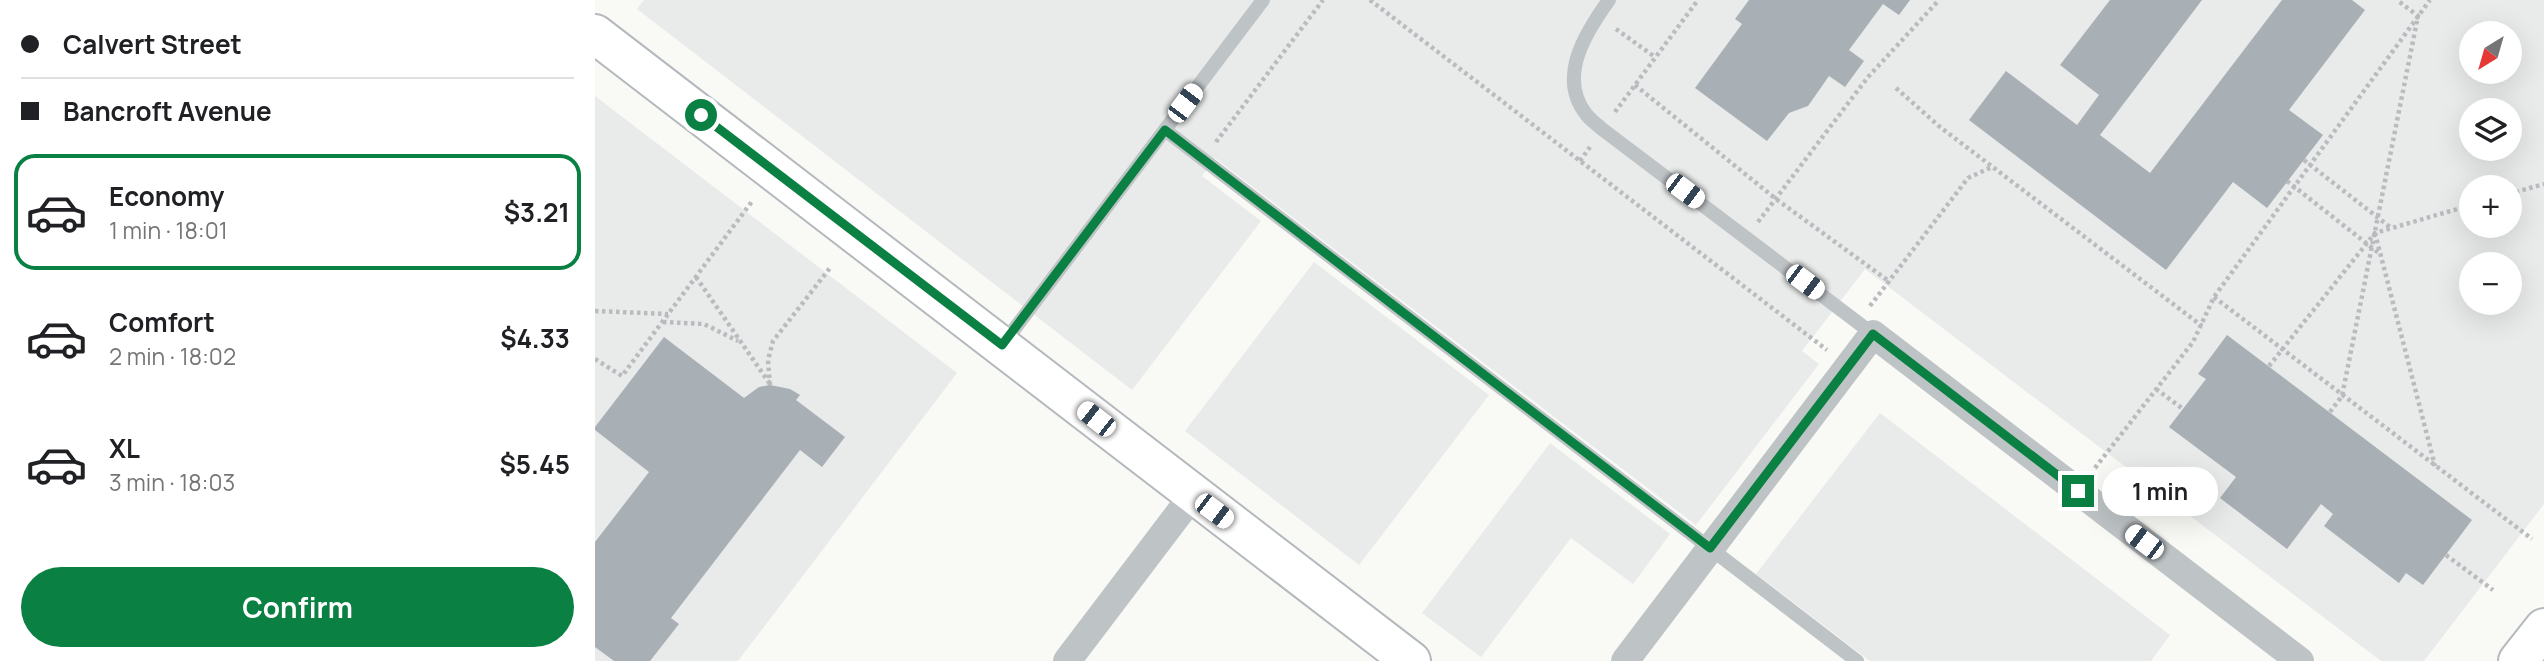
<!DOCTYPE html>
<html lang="en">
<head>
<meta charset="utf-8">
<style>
  :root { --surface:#fff; --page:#f2f2f2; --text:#202124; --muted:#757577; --line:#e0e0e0; --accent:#0b8043 }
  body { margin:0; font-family:Manrope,sans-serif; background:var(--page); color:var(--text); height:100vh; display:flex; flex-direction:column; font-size:26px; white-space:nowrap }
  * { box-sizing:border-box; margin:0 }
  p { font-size:23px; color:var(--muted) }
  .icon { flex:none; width:38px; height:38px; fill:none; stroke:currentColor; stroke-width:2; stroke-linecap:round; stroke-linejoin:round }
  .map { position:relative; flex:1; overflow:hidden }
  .details { display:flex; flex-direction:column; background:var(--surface); width:595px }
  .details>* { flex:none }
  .top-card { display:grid; align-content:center; height:154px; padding:0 21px; background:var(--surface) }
  .needle { width:46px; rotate:217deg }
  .fabs { position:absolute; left:1864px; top:21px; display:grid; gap:14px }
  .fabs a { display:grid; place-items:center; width:63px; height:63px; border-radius:50%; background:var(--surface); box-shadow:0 7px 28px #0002; font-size:35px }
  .end { position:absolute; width:32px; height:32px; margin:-16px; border:9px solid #0b8043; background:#fff; box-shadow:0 0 0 4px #fff }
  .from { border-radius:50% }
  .bubble { position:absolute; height:49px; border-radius:24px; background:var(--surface); box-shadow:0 7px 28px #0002; font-size:23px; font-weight:700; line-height:49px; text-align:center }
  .car { position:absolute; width:21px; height:42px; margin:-21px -10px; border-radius:9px; box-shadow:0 0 5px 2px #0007; background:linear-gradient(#fff 24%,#345 0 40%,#fff 0 76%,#345 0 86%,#fff 0) }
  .top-card b { display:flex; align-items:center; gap:24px; height:66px; font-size:26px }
  .top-card b+b { border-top:2px solid var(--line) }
  .top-card i { width:18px; height:18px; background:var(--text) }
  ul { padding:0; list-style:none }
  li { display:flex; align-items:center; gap:21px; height:116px; margin:0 14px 10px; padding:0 7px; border:4px solid transparent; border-radius:21px }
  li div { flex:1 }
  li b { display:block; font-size:26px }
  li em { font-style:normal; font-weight:700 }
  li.selected { border-color:var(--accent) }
  li>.icon { width:63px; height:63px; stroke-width:1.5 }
  .cta { display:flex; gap:14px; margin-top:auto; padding:14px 21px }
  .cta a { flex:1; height:80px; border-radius:42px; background:var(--accent); color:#fff; font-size:28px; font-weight:700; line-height:80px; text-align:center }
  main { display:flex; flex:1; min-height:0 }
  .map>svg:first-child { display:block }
  .built { fill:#e9eaea; fill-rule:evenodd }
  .building { fill:#a8afb5 }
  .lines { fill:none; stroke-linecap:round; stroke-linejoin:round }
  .secondary-casing { stroke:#b3b9bd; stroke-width:42 }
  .path { stroke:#b9bcbf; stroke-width:4.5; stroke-dasharray:3.5 3.5; stroke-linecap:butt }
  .lane { stroke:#bec3c6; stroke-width:14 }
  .street { stroke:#bec3c6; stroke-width:28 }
  .secondary { stroke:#fff; stroke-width:38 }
  .route { stroke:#0b8043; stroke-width:9 }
</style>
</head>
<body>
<main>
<section class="details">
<div class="top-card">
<b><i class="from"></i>Calvert Street</b>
<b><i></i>Bancroft Avenue</b>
</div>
<ul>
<li class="selected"><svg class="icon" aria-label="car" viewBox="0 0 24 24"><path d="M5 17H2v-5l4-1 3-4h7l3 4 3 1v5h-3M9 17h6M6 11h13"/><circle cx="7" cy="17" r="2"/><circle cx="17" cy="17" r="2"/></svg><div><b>Economy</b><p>1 min · 18:01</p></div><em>$3.21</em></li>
<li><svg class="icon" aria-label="car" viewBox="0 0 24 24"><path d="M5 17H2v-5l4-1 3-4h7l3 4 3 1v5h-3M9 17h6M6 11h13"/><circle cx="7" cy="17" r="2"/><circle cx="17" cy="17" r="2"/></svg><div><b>Comfort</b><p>2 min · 18:02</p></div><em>$4.33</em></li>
<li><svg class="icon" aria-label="car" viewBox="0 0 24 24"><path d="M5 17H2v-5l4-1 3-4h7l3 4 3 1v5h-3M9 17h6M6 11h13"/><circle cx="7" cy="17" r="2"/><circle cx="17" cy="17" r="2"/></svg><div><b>XL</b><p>3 min · 18:03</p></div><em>$5.45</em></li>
</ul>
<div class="cta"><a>Confirm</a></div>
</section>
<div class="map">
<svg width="1949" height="661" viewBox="0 0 1949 661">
  <rect width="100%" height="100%" fill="#f9f9f6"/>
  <g class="built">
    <path d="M49 0H1949V504L1829 661H1786L1270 269 1207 351 1224 364 1101 525 620 158 607 176 666 221 537 390 42 9ZM1876 33H1914V72H1876ZM1876 110H1914V149H1876ZM1876 187H1914V226H1876ZM1876 264H1914V303H1876Z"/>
    <path d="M0 96 362 373 143 661H0Z"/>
    <path d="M719 262 894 395 764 565 590 431Z"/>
    <path d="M1285 413 1575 635 1556 661H1275L1161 574Z"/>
    <path d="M955 443 1075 534 1038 584 976 538 886 657 827 613Z"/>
  </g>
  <g class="building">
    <path d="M1154 0H1315L1304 15 1288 4 1254 50 1269 61 1250 87 1234 76 1213 106 1194 113 1172 141 1100 88 1147 24 1140 19Z"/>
    <path d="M1515 0H1607L1505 135 1555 173 1687 0H1757L1770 10 1694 110 1728 135 1672 208 1638 182 1571 270 1374 120 1411 71 1482 125 1504 95 1465 65Z"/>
    <path d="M1632 335 1877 520 1828 585 1811 573 1804 583 1729 526 1738 514 1726 504 1692 549 1625 498 1641 477 1574 427 1611 379 1603 374Z"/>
    <path d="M69 337 149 398 164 387 175 385 195 389 205 395 201 400 250 437 227 467 205 450 76 618 84 624 55 661H19L0 647V542L54 472 0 430V427Z"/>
  </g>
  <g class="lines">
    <defs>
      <g id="secondary">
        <path d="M0 34 816 661"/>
        <path d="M1923 661 1949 628"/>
      </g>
    </defs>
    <use href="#secondary" class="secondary-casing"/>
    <g class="path">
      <path d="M775 0 1232 350"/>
      <path d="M1021 29 1060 57"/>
      <path d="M1040 85 1181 199 1295 282"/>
      <path d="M1301 88 1345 127 1607 326"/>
      <path d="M1020 112 1103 0"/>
      <path d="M621 142 728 0"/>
      <path d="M1709 160 1795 227"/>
      <path d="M985 161 995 147"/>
      <path d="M1692 181 1785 254"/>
      <path d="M1914 194 1949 184"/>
      <path d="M1163 222 1273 77 1344 0"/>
      <path d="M1780 233 1840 466"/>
      <path d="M101 277 175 384"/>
      <path d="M1619 297 1937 539"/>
      <path d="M1275 306 1373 178 1397 167"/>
      <path d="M0 311 73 314"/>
      <path d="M68 322 109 324 143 341"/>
      <path d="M0 359 27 376 158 200"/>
      <path d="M1674 366 1780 233 1876 205"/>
      <path d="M175 385 173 360 178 341 235 268"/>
      <path d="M1561 389 1588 409"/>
      <path d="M1735 412 1747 396 1823 16 1802 0"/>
      <path d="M1500 468 1598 342 1619 297 1835 0"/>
      <path d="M1851 555 1898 590"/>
    </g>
    <g class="lane">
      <path d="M1014 0C991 32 962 77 991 114 995 120 1002 124 1007 129L1278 334"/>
      <path d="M570 130 1262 661"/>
      <path d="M408 344 668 0"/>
    </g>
    <g class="street">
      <path d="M472 661 598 495"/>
      <path d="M1030 661 1278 334 1705 661"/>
    </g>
    <use href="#secondary" class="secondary"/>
  </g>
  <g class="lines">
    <path class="route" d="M106 115 407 345 570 130 1115 548 1278 334 1483 491"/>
  </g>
</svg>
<div class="fabs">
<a><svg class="needle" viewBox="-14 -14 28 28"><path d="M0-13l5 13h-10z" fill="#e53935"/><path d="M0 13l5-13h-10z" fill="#757577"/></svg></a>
<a><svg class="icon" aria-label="layers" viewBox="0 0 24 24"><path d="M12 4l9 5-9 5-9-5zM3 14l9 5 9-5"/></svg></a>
<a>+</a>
<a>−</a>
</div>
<i class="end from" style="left:106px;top:115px"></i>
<i class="end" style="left:1483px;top:491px"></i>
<div class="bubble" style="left:1507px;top:467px;width:116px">1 min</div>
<i class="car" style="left:590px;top:103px;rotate:37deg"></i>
<i class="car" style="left:1090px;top:191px;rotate:127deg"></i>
<i class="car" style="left:1210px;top:282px;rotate:127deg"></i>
<i class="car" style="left:501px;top:419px;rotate:308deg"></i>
<i class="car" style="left:619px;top:511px;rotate:127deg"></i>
<i class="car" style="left:1549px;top:542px;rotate:307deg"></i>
</div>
</main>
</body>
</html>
